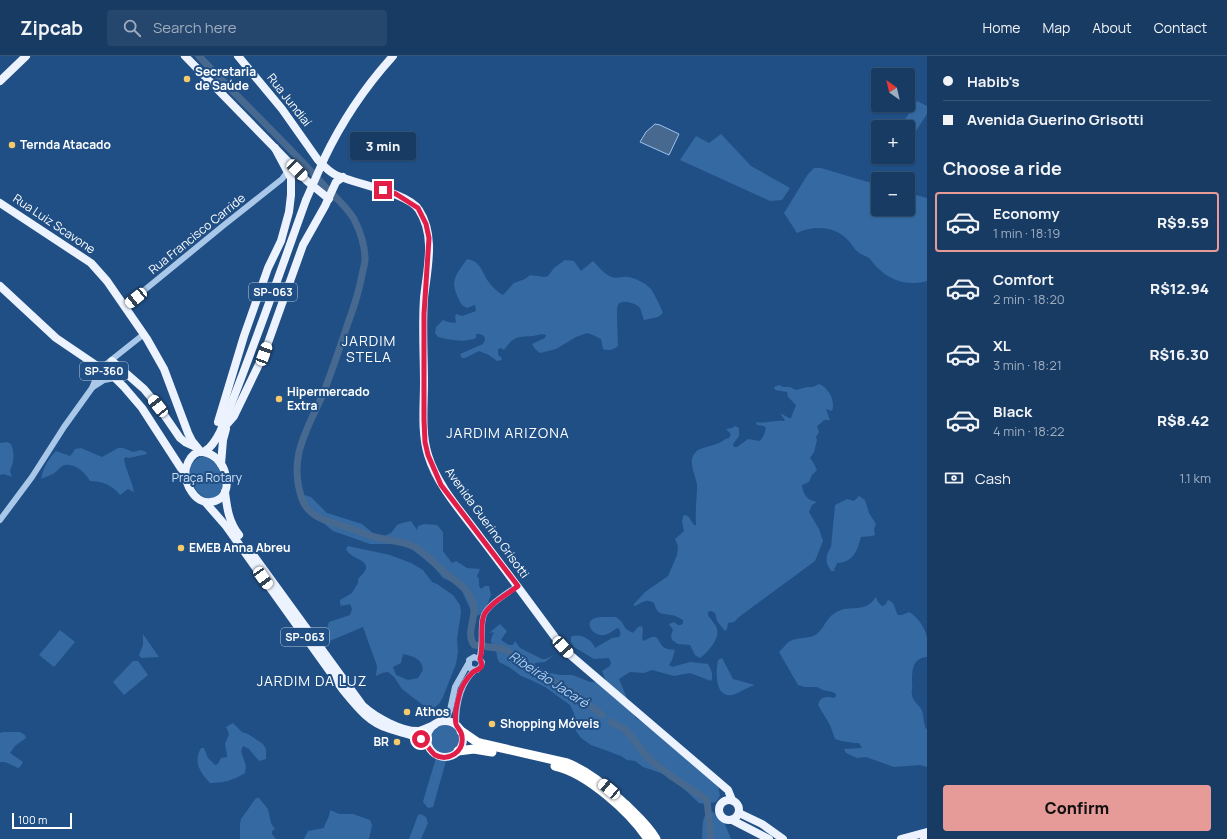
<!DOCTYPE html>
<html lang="en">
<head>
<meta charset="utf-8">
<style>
  :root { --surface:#183b64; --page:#25466d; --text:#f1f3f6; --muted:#9fadbf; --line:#365578; --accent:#e69b98 }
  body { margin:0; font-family:Manrope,sans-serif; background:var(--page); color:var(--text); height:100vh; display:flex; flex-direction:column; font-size:15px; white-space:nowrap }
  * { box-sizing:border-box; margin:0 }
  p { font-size:13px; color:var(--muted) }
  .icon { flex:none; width:22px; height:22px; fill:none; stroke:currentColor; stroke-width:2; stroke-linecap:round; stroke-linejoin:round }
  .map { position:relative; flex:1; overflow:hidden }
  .details { display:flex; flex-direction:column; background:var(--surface); width:300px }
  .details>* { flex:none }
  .top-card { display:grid; align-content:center; height:88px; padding:0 16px; background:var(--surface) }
  .needle { width:26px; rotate:326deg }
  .buttons { position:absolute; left:871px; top:12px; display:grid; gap:8px }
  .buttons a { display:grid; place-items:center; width:44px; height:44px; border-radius:4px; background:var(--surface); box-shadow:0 1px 3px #0004,0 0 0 1px var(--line); font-size:20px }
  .scale { position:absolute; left:12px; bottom:10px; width:60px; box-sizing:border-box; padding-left:4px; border:2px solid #fff; border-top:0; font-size:11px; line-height:14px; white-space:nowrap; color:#fff; -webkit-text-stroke:3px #204f85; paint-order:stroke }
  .end { position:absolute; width:18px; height:18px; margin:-9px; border:5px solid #e11d48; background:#fff; box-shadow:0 0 0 2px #fff }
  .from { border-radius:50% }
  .bubble { position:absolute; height:28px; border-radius:4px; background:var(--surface); box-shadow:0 1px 3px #0004,0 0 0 1px var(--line); font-size:13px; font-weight:800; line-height:28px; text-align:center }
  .car { position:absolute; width:12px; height:24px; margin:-12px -6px; border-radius:5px; box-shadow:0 0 3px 1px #0007; background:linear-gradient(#fff 24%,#345 0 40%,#fff 0 76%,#345 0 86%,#fff 0) }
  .top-card b { display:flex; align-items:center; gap:14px; height:38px; font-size:15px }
  .top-card b+b { border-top:1px solid var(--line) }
  .top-card i { width:10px; height:10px; background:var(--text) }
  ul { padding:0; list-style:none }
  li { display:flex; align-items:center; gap:12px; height:60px; margin:0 8px 6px; padding:0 8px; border:2px solid transparent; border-radius:4px }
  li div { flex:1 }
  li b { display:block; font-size:15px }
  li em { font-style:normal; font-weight:800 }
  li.current { border-color:var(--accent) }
  li>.icon { width:36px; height:36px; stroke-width:1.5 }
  h2 { padding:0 16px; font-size:18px; line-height:48px }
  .pay { display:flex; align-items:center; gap:10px; height:44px; padding:0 16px; font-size:15px }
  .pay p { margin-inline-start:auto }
  .button { display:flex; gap:8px; margin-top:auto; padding:8px 16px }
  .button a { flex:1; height:46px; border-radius:4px; background:var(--accent); color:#111; font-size:16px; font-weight:800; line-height:46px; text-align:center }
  header { display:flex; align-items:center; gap:24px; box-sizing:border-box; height:56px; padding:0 20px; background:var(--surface); border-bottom:1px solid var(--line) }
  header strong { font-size:19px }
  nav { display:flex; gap:22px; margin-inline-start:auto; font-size:14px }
  .search { width:280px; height:36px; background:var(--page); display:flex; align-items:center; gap:10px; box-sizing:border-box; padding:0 14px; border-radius:4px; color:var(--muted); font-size:15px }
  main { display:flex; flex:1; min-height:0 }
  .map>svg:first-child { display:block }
  .green { fill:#3469a2; fill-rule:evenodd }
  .water { fill:#476990; stroke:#9cc3eb }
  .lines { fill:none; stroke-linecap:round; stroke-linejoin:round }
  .river { stroke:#476990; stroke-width:7 }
  .minor { stroke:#a9c8e9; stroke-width:6 }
  .major { stroke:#ecf3fe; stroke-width:8 }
  .highway { stroke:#fff; stroke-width:9 }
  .major-bridge { stroke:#ecf3fe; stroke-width:8 }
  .route { stroke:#e11d48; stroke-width:5 }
  .poi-dot { fill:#f7ca69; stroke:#204f85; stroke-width:1.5 }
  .labels { text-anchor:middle; stroke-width:4; stroke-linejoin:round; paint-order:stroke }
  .shield { fill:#204f85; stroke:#bccada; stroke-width:1 }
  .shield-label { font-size:11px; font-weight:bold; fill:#fff }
  .poi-label { font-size:12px; font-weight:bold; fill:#fff; stroke:#204f85; text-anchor:start }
  .street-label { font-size:12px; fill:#fff; stroke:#204f85 }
  .park-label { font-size:12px; fill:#cde1f7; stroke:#204f85 }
  .water-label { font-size:13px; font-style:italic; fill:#b4d1f1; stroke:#204f85 }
  .quarter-label { font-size:14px; letter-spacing:1px; fill:#fff; stroke:#204f85 }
</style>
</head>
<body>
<header>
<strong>Zipcab</strong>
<div class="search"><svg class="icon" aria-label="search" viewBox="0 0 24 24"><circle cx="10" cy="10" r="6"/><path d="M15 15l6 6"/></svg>Search here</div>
<nav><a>Home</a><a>Map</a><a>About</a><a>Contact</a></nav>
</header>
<main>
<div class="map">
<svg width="927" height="783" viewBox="0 0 927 783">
  <rect width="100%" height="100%" fill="#204f85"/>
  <g class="green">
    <path d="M917 45 927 50V58L908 87V71H900Z"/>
    <path d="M721 78 751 110 790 132 782 144 770 145 680 104 696 80 709 87Z"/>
    <path d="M814 112H821L878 129V153H908V137L927 142V225C910 230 892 226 879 213 875 210 872 205 869 202 865 199 861 199 858 196 854 193 852 188 848 184 835 170 814 169 797 177L784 157 808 118Z"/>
    <path d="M467 203C479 205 480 211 485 220 488 227 497 236 503 239L514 227 525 223 530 219 544 221 548 220 554 212 565 204 574 205 581 215 593 205C598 210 605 219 612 221 617 223 622 220 628 221 635 222 645 227 650 232 652 233 663 255 663 257L658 261 644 264C642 260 642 256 640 252 637 248 621 242 618 249 616 252 618 283 618 290 614 294 608 295 603 293L601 283 593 279 587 277 576 281 556 293 540 297 535 293 532 288 545 282 546 279C541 277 538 279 533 280 517 281 514 280 504 294L501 292 498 293V299L502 302 501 304 497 305 489 299 479 295 465 302H462L460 298 483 288 485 284 484 280 480 278H476V282C465 287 449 284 438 281L435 277 436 271 443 264 448 266 455 267 456 265 455 261 456 258 462 260 476 255 475 249 467 252 462 249C449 226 453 223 467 203Z"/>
    <path d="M819 328C828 331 836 345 832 355L826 353 830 364H824L821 367 817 370 819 376 816 381 817 384 814 396 810 402 813 406 817 414 812 419 809 426 802 429C803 439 807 444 817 446L812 449 809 456 819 473 823 485 815 505 739 561 734 566 728 567 727 573 725 575 717 565 715 557 711 555 708 556V559C710 563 716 568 717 573 720 583 707 597 700 602L695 599 690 589 678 588 672 584 671 579 673 574 669 568 674 566 678 569H681L683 567V564C679 562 675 559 671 559 660 557 658 559 654 547 647 542 642 546 635 550L633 549 645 536 668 520 677 499 678 490 675 483 684 475 682 466 683 460 685 459 688 460 694 469H696C695 455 697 442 697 429 696 421 691 412 692 404 694 390 709 392 719 387 723 385 724 383 729 382L731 378 726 373 732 372 735 370 739 372V380L733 388 734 391H737L748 383 760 385 764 379 766 372 764 370 757 369 756 366C766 368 775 364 784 365L785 364 781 359 782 358 789 362H791L796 349 788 341 787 336 775 334 774 331 779 329 783 331H790L796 334 807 331H813Z"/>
    <path d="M7 386 11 388C15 398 14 406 10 415L12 421 4 418 0 419V387Z"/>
    <path d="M81 392 102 401 118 392H123L133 396 141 394 146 396 147 398 129 402 126 401 124 403C126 415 132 425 134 436L128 433 120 439C112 429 102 425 90 425 86 417 75 407 65 409 60 410 57 416 53 418 49 420 45 421 41 423 43 412 48 403 56 395L70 400 72 398 75 393Z"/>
    <path d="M204 400 210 402 211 404C221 408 228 429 219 438 217 440 213 442 211 443 195 443 177 407 204 400Z"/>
    <path d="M304 439 311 441 327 457 362 468 374 478 379 480H384L391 477 397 469 402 467 411 465 417 474 418 470 424 468 437 469 443 476V495L452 507 456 505 467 512 480 513 477 520 479 523V530L481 533 485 530H489L491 539C488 546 484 563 473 559L462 535 458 529 443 522 434 511 413 494 399 488H370L333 475 309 455 304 445Z"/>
    <path d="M859 440 865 444 869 457 876 468 874 473 875 479 872 480 861 481C857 495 854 506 837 507L836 510 834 513 835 515H831C825 506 825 500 831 491L835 449 847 443 854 445Z"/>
    <path d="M348 490 390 499 411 507 423 514 432 526 437 528 453 539 460 549 461 557 457 583 458 596 456 608 443 641 439 648 434 652 428 653 402 633 394 621 388 616 382 617 376 620 377 610 363 571 332 584 327 586 321 572H327L329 566 350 559 352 553 350 548 341 550 340 547V544L352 537 358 527V523C380 503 352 506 346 493ZM403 598C412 600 422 602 423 614L418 622 408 624 396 619 393 611 401 607Z"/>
    <path d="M876 541 878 546 882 550 885 549 888 544C896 547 894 553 898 559H902L909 556C917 560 926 573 927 582 927 588 927 595 927 601 912 602 912 615 912 627 913 631 911 635 912 639 913 646 920 649 922 655 924 661 923 666 926 673H927V711L920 709 894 711 866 701 857 702 846 697 844 693 862 692 859 687C851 687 841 685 835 683L830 669 818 649C820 640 827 640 834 642L836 640V638C829 633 826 637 817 631H805L798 629 779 596C783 593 786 587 790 585 798 581 810 583 817 578 824 572 827 561 835 557 850 547 864 559 876 541Z"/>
    <path d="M605 561H616L621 565 626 573 633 577 638 571 642 570C644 576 641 580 643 585L652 581H656C660 585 661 592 668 593 670 594 672 593 675 594L672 604 669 609 672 611 690 606 708 608C711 614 714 619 711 625L690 617 674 620 652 614 644 617 630 616 619 623 633 657 636 662 649 670 718 730 720 740 716 746 704 748 699 747 670 720 643 711 635 705 627 704 621 700 591 689 581 682 576 675 574 657 570 649 545 631 531 624 521 620 509 611 499 606C497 602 497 599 496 595 492 585 488 588 494 576L489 577 500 568 507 575 501 584 509 589H513L515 585 520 592 542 603H546L554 599 545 606 535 607V609L541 615 560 619H573L590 626 607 627 602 615 610 610 611 607 609 602 594 603 574 591 571 586V581C579 576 593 584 595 592L612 582 619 581C621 578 621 575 618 572 613 574 610 578 604 579 593 581 583 566 595 562 598 561 602 561 605 561Z"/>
    <path d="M60 574 75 586 54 611 39 599Z"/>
    <path d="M143 578 159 601 141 602 139 599 143 589Z"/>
    <path d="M722 602 733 623 755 629C747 631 740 637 732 639 714 642 716 614 718 604Z"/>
    <path d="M133 605H138L148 619 124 639 113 626Z"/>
    <path d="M233 667 242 676 248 678 263 688 266 693V703L259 705 249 693 243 690 241 695 246 710 245 717C241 719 237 722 233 723 227 726 216 727 210 727 200 716 193 707 201 692H204L208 702 215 709 218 708 221 702 227 701V699L225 688 229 678 226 671Z"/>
    <circle cx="445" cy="683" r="14"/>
    <path d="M3 676H20L25 679 26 682 15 690 10 697 23 706 20 711 18 712 5 706H0V677Z"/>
    <path d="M436 702 446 705 433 751 428 752 423 746 424 742Z"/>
    <path d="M256 742H259L268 753 271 767 275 773 272 775V778L276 783H240V768L241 763Z"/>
    <path d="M330 754 339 758H353L370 764 372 769 369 783H304L308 775 324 772C325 766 330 761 330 754Z"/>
    <path d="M713 756 724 766 731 783H702C703 775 701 765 706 758Z"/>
    <path d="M421 758 426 761 428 767 421 783H409L418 759Z"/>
  </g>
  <path class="water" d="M655 68 660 69 679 78 669 99 640 86 646 76Z"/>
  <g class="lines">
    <g class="river">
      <path d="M199 0C238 42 281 82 320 125 331 138 345 148 354 163 360 175 365 189 365 203 365 208 363 214 362 219 359 235 354 251 348 267 340 291 332 316 322 340 306 376 288 402 302 443 309 463 332 466 349 472 359 475 369 480 379 482 390 485 402 485 413 490 424 496 433 506 442 514 455 526 472 533 474 552 475 564 466 578 474 589L504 593 559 629 574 637 602 659"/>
      <path d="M611 666 626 674 649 703 671 720 707 744 711 783"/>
    </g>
    <g class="minor">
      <path d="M125 250 224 169 282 123 288 115"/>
      <path d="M93 331 104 324 115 322"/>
      <path d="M0 464 32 421 64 371 92 332 100 313 144 278"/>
      <path d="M479 603 474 601 469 604V610L471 613 477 614 481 610 482 606 479 603C484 589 480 575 483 562 485 550 508 537 517 530"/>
      <path d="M446 665 450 654 455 631 468 608"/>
      <path d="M456 669C456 649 459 628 475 614"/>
    </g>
    <g class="major">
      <path d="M185 0 307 125 329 143"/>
      <path d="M238 0 282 53 318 104C323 109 327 114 334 118 353 128 408 136 419 154 436 180 427 213 424 242 422 270 424 299 424 327 424 350 421 376 428 399 438 431 462 456 481 482 507 516 532 550 557 584L569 598 728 734 732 744"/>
      <path d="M0 25 26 0"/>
      <path d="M324 103C342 65 365 31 393 0"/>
      <path d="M0 147 91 207 107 225 147 283 164 313 188 377 192 385 201 396"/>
      <path d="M0 230 56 282 115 322 124 331 142 352 186 420"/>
      <path d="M112 305 144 333 158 350 180 382 185 386 196 391"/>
      <path d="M218 366 244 280 268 212 281 185 289 156 291 139V122L275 92"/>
      <path d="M227 368 234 360 264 298 303 189 325 150 336 126 343 121"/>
      <path d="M204 396C208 397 213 399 217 403 229 414 233 443 211 446 195 449 183 426 186 412 188 405 192 398 199 396 201 396 203 396 205 395 212 391 216 384 220 376 251 300 278 222 306 144"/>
      <path d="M221 408 223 384 226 373"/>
      <path d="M225 436C227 453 229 466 239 479"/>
      <path d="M206 447 226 470 343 634C357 651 369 667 390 673 405 678 414 678 427 688"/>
      <path d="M254 500 363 650C375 661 402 676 419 675 424 674 429 671 434 669"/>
      <circle cx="445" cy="683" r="18"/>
      <circle cx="729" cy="754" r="10"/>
      <path d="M739 757 762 768 783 783"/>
      <path d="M732 764 769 783"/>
      <path d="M901 783 927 776"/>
      <path d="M924 783 927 782"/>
    </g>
    <g class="highway">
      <path d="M461 675 477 686 484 688 567 707C590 716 607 732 625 748 636 759 648 769 656 783"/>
      <path d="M458 695 474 693 492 696"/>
      <path d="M555 710C587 717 630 756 648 783"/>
    </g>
    <path class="major-bridge" d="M306 144 324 103"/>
  </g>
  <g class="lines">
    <path class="route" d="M383 134 396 138 418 152 426 168 429 182 424 258V364L425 386 428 399 441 429 518 530C508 538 485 550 483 562 480 575 484 589 480 603 481 605 483 608 481 611 479 614 476 614 473 616 467 622 461 631 459 640 457 648 454 659 456 668 457 672 462 675 462 681 464 696 448 706 435 699 430 695 427 688 421 683"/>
  </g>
  <g class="poi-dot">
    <circle cx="187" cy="23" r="4"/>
    <circle cx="12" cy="89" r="4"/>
    <circle cx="279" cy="343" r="4"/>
    <circle cx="181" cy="492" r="4"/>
    <circle cx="407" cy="656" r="4"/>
    <circle cx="492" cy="668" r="4"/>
    <circle cx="397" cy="686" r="4"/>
  </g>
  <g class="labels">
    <g class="shield">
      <rect x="249" y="227" width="48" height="18" rx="3"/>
      <rect x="80" y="306" width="48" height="18" rx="3"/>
      <rect x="281" y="572" width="48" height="18" rx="3"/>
    </g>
    <g class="shield-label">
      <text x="273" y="240">SP-063</text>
      <text x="104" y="319">SP-360</text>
      <text x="305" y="585">SP-063</text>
    </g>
    <g class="poi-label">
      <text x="195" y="20">Secretaria<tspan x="195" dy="14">de Saúde</tspan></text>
      <text x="20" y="93">Ternda Atacado</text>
      <text x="287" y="340">Hipermercado<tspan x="287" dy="14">Extra</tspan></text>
      <text x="189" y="496">EMEB Anna Abreu</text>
      <text x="415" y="660">Athos</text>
      <text x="500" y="672">Shopping Móveis</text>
      <text x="389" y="690" text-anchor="end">BR</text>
    </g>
    <g class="street-label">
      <text transform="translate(289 44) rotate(52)" y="4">Rua Jundiaí</text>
      <text transform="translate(54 168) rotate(34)" y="4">Rua Luiz Scavone</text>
      <text transform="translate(197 178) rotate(-39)" y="4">Rua Francisco Carride</text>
      <text transform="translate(487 467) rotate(54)" y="4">Avenida Guerino Grisotti</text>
    </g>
    <g class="park-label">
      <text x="207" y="426">Praça Rotary</text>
    </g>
    <g class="water-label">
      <text transform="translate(549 623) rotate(33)" y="5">Ribeirão Jacaré</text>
    </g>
    <g class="quarter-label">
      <text x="369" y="290">JARDIM<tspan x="369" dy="16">STELA</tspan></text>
      <text x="508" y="382">JARDIM ARIZONA</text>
      <text x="312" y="630">JARDIM DA LUZ</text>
    </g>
  </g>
</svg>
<div class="buttons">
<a><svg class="needle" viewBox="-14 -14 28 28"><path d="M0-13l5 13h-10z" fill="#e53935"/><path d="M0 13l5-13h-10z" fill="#9fadbf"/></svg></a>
<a>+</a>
<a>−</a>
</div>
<div class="scale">100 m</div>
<i class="end from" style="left:421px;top:683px"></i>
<i class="end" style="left:383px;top:134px"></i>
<div class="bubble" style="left:350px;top:76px;width:66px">3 min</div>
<i class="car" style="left:297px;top:114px;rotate:135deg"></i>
<i class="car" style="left:136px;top:242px;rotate:231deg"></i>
<i class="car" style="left:264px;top:298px;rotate:20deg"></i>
<i class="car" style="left:158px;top:350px;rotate:322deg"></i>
<i class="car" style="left:263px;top:522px;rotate:145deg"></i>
<i class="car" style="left:563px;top:591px;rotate:138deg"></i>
<i class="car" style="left:609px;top:733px;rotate:310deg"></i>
</div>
<section class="details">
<div class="top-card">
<b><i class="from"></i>Habib's</b>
<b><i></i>Avenida Guerino Grisotti</b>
</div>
<h2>Choose a ride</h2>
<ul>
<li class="current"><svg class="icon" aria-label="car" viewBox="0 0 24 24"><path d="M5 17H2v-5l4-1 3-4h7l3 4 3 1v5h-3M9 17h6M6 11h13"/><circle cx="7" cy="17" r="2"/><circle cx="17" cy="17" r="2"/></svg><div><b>Economy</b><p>1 min · 18:19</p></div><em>R$9.59</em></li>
<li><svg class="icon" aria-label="car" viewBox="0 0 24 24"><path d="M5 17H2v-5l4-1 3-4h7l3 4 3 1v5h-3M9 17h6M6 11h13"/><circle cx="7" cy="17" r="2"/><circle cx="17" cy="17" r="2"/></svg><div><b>Comfort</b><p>2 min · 18:20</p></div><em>R$12.94</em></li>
<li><svg class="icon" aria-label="car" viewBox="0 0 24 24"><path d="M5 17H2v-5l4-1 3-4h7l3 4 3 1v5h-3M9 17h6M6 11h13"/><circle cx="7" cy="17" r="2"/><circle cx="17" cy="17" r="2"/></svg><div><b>XL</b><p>3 min · 18:21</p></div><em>R$16.30</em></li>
<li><svg class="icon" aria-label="car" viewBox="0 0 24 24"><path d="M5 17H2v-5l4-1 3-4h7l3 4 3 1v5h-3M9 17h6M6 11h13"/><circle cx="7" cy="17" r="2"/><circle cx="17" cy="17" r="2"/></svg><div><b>Black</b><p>4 min · 18:22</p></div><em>R$8.42</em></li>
</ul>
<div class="pay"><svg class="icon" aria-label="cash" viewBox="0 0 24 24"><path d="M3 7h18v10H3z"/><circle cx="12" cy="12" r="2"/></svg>Cash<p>1.1 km</p></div>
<div class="button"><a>Confirm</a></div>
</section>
</main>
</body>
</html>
